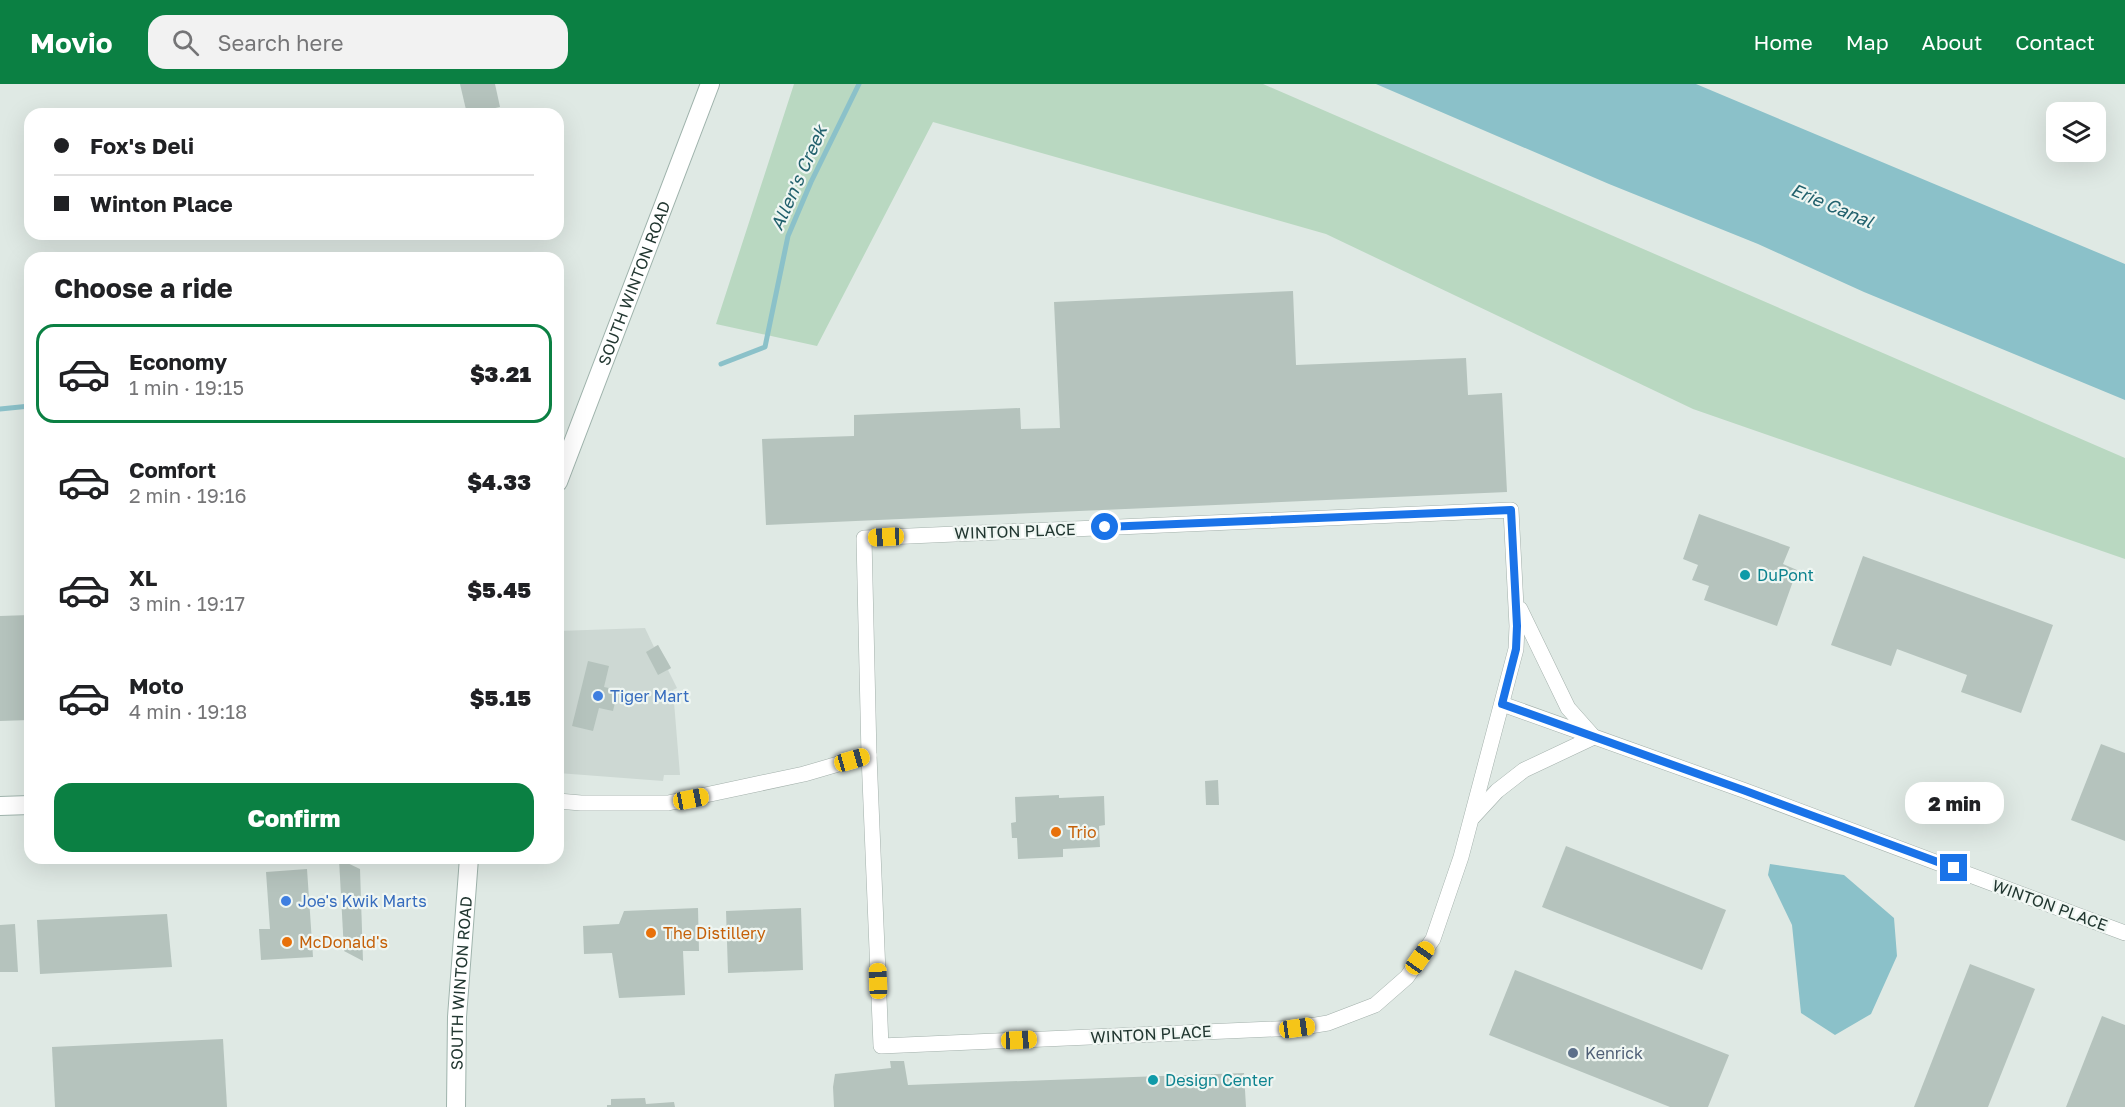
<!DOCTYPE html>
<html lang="en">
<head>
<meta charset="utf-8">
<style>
  :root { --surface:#fff; --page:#f2f2f2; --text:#202124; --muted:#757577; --line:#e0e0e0; --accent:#0b8043 }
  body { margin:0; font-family:"Golos Text",sans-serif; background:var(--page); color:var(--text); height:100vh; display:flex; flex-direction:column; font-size:22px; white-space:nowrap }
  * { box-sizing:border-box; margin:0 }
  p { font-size:20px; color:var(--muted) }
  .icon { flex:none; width:33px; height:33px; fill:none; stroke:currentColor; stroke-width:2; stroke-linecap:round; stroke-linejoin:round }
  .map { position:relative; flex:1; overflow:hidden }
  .panel { position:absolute; left:24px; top:168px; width:540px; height:612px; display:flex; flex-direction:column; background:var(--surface); border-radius:18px; box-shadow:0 6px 24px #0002 }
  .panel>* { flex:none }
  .top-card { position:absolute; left:24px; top:24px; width:540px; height:132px; border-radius:18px; box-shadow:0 6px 24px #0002; display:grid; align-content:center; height:132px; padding:0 30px; background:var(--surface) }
  .controls { position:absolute; left:2046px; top:18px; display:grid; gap:12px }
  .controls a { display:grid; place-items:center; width:60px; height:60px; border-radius:12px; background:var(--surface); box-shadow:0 6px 24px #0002; font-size:30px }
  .end { position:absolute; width:27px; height:27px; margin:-14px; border:8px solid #1a73e8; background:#fff; box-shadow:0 0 0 3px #fff }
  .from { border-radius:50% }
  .bubble { position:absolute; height:42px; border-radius:18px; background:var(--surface); box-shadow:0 6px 24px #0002; font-size:20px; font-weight:800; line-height:42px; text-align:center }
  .car { position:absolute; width:18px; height:36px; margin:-18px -9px; border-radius:8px; box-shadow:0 0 4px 2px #0007; background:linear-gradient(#f5c518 24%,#345 0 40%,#f5c518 0 76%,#345 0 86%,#f5c518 0) }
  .top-card b { display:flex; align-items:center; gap:21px; height:57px; font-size:22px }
  .top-card b+b { border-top:2px solid var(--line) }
  .top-card i { width:15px; height:15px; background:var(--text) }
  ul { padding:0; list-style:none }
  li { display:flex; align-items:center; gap:18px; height:99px; margin:0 12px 9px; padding:0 18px; border:3px solid transparent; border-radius:18px }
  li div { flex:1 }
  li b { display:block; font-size:22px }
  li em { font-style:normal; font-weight:800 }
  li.active { border-color:var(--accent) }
  li>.icon { width:54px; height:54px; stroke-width:1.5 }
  h2 { padding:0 30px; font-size:27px; line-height:72px }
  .action { display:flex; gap:12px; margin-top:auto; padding:12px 30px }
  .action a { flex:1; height:69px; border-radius:18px; background:var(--accent); color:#fff; font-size:24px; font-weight:800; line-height:69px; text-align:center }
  header { display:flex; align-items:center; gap:36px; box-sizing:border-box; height:84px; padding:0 30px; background:var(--accent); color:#fff }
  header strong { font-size:28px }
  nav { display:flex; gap:33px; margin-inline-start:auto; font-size:21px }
  .search { width:420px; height:54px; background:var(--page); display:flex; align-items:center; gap:15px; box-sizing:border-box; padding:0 21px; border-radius:18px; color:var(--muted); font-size:22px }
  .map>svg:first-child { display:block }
  .built { fill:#cdd8d3 }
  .green { fill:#b9d8c1 }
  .water { fill:#8bc1c9 }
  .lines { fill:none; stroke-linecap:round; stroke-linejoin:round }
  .stream { stroke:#8bc1c9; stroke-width:5 }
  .building { fill:#b5c3bd }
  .street-casing { stroke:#a3b0ab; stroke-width:16 }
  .secondary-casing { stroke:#9fb3ac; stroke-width:20 }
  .street { stroke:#fff; stroke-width:15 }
  .secondary { stroke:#fff; stroke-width:18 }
  .route { stroke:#1a73e8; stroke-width:8 }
  .culture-dot { fill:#0f9aa8; stroke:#eff6f2; stroke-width:2 }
  .shop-dot { fill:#3f7fe0; stroke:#eff6f2; stroke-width:2 }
  .food-dot { fill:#e8710a; stroke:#eff6f2; stroke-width:2 }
  .service-dot { fill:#5c6f8a; stroke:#eff6f2; stroke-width:2 }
  .labels { text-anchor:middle; stroke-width:4.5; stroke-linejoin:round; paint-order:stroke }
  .street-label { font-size:16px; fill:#223731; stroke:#eff6f2 }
  .culture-label { font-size:16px; fill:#0d838f; stroke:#eff6f2; text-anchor:start }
  .shop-label { font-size:16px; fill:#366cbe; stroke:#eff6f2; text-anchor:start }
  .food-label { font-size:16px; fill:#c56008; stroke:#eff6f2; text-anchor:start }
  .service-label { font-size:16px; fill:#4e5e75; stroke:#eff6f2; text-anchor:start }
  .water-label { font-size:18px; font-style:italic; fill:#22616d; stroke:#eff6f2 }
</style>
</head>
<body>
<header>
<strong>Movio</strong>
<div class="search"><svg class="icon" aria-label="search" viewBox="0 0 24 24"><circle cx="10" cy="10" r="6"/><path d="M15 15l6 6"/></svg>Search here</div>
<nav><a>Home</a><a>Map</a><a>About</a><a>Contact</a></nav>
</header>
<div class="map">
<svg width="2125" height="1023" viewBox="0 0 2125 1023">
  <rect width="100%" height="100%" fill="#dfe9e4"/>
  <path class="built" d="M645 544 654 563 658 561 671 584 668 586 677 604 673 606 680 691H664L663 697 558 689V547Z"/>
  <path class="green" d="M794 0H1263L2125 374V475L1693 325 1326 150 933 38 817 262 716 240Z"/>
  <g class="water">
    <path d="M1376 0H1696L2125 180V316L1864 208 1758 160 1609 100Z"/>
    <path d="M1770 780 1844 791 1894 834 1897 872 1871 930 1835 951 1801 929 1792 841 1768 791Z"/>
  </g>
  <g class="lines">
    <g class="stream">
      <path d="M721 280 765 263 788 152 811 98 859 0"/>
      <path d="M0 325 30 322"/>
    </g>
  </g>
  <g class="building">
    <path d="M460 0H495L500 23 467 30Z"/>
    <path d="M1293 207 1296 281 1466 274 1468 311 1502 309 1507 408 766 441 762 355 854 352V331L1020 324 1021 345 1060 344 1054 218Z"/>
    <path d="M1699 430 1790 463 1783 480 1797 486 1777 542 1704 516 1709 502 1692 496 1698 481 1683 475Z"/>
    <path d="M1863 472 2053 541 2021 629 1961 608 1967 591 1897 565 1891 582 1831 561Z"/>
    <path d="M30 531V636L0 637V532Z"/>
    <path d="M658 561 671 584 658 591 646 568Z"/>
    <path d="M588 577 609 582 604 603 618 606 613 627 599 624 593 647 572 642Z"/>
    <path d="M2101 660 2125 669V757L2071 736Z"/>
    <path d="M1218 696 1219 721H1206L1205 697Z"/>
    <path d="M1059 711V714L1104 712 1105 741 1099 742 1100 763 1063 765V773L1018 775 1017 754H1012L1011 739 1016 738 1015 713Z"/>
    <path d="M1566 762 1726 826 1702 886 1542 823Z"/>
    <path d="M339 775 360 785 363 877 344 867Z"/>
    <path d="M307 785 313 873 261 876 259 845H270L266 788Z"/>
    <path d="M698 824 699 867H683L685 911 619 914 612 869 584 870 583 842 619 840 624 827Z"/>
    <path d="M801 824 803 886 728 889 726 827Z"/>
    <path d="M167 830 172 883 40 890 37 836Z"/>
    <path d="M15 840 18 888H0V841Z"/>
    <path d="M1970 880 2035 905 1988 1023H1914Z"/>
    <path d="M1515 886 1729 971 1708 1023H1670L1489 951Z"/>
    <path d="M2102 932 2125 941V1023H2066Z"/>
    <path d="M223 955 227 1023H55L52 963Z"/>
    <path d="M890 977H904L908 1001 1244 989 1246 1023H834L833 1003 835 990 891 984Z"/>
    <path d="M645 1014 646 1020 674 1018 675 1023H607V1021H611V1015Z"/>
  </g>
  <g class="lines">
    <defs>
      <g id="street">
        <path d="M1511 426 1517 542 1516 565 1461 773 1433 855 1407 893 1375 921 1328 939 1297 944 881 962 869 671 864 454Z"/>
        <path d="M1520 525 1568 624 1592 651"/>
        <path d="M1502 620 1743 706 2125 849"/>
        <path d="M558 717 581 719H668L804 690 869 671"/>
        <path d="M1473 733 1497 707 1524 686 1594 653"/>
      </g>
      <g id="secondary">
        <path id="s1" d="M558 398 710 0"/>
        <path d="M0 722 30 721"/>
        <path id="s2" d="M456 1023 457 933 469 774"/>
      </g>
    </defs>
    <use href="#street" class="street-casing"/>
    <use href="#secondary" class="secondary-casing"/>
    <use href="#street" class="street"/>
    <use href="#secondary" class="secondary"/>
  </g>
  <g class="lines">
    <path class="route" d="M1105 443 1511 426 1517 542 1516 565 1502 620 1743 706 1954 784"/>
  </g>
  <g class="culture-dot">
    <circle cx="1745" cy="491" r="6"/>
    <circle cx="1153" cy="996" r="6"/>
  </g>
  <g class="shop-dot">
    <circle cx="598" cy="612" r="6"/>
    <circle cx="286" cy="817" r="6"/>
  </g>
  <g class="food-dot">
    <circle cx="1056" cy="748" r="6"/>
    <circle cx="651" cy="849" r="6"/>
    <circle cx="287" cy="858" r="6"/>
  </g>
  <circle class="service-dot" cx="1573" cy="969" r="6"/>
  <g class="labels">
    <g class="street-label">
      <text dy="6" stroke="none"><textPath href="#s1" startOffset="213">SOUTH WINTON ROAD</textPath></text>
      <text transform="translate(1015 447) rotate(-2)" y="6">WINTON PLACE</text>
      <text transform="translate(2050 821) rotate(20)" y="6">WINTON PLACE</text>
      <text dy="6" stroke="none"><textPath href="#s2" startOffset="124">SOUTH WINTON ROAD</textPath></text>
      <text transform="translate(1151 950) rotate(-3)" y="6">WINTON PLACE</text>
    </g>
    <g class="culture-label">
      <text x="1757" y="497">DuPont</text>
      <text x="1165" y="1002">Design Center</text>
    </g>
    <g class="shop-label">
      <text x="610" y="618">Tiger Mart</text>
      <text x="298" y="823">Joe's Kwik Marts</text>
    </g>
    <g class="food-label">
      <text x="1068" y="754">Trio</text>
      <text x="663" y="855">The Distillery</text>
      <text x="299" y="864">McDonald's</text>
    </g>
    <g class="service-label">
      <text x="1585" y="975">Kenrick</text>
    </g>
    <g class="water-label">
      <text transform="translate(799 94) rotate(-66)" y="6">Allen's Creek</text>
      <text transform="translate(1832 122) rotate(23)" y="6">Erie Canal</text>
    </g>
  </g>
</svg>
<div class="controls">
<a><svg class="icon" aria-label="layers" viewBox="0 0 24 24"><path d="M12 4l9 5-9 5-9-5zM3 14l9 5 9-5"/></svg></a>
</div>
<i class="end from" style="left:1105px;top:443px"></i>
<i class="end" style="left:1954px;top:784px"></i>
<div class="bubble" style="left:1905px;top:698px;width:99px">2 min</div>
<i class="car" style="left:886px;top:453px;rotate:267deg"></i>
<i class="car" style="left:852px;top:676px;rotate:74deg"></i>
<i class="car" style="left:691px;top:715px;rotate:79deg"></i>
<i class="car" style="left:1420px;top:874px;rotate:35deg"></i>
<i class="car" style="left:878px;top:897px;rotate:358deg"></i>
<i class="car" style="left:1297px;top:944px;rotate:82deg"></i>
<i class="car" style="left:1019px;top:956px;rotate:87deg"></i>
<div class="top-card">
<b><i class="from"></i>Fox's Deli</b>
<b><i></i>Winton Place</b>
</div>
<section class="panel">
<h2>Choose a ride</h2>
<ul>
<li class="active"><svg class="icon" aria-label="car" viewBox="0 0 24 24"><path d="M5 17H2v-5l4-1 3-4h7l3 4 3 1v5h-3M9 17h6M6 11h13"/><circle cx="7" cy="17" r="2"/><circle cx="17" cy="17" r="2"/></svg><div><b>Economy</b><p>1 min · 19:15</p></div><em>$3.21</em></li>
<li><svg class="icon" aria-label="car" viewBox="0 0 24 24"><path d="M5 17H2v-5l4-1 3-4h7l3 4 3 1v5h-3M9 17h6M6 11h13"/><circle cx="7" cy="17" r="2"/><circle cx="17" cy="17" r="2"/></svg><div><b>Comfort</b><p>2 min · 19:16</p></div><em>$4.33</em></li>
<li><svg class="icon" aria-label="car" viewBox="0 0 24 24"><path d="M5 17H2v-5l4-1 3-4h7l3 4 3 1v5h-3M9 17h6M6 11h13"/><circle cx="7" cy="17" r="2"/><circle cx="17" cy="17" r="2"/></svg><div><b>XL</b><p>3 min · 19:17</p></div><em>$5.45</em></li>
<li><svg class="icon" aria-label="car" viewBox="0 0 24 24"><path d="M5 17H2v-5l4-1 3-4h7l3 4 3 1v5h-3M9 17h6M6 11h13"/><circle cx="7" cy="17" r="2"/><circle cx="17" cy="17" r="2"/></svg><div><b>Moto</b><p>4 min · 19:18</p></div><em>$5.15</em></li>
</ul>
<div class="action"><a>Confirm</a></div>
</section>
</div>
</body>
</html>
